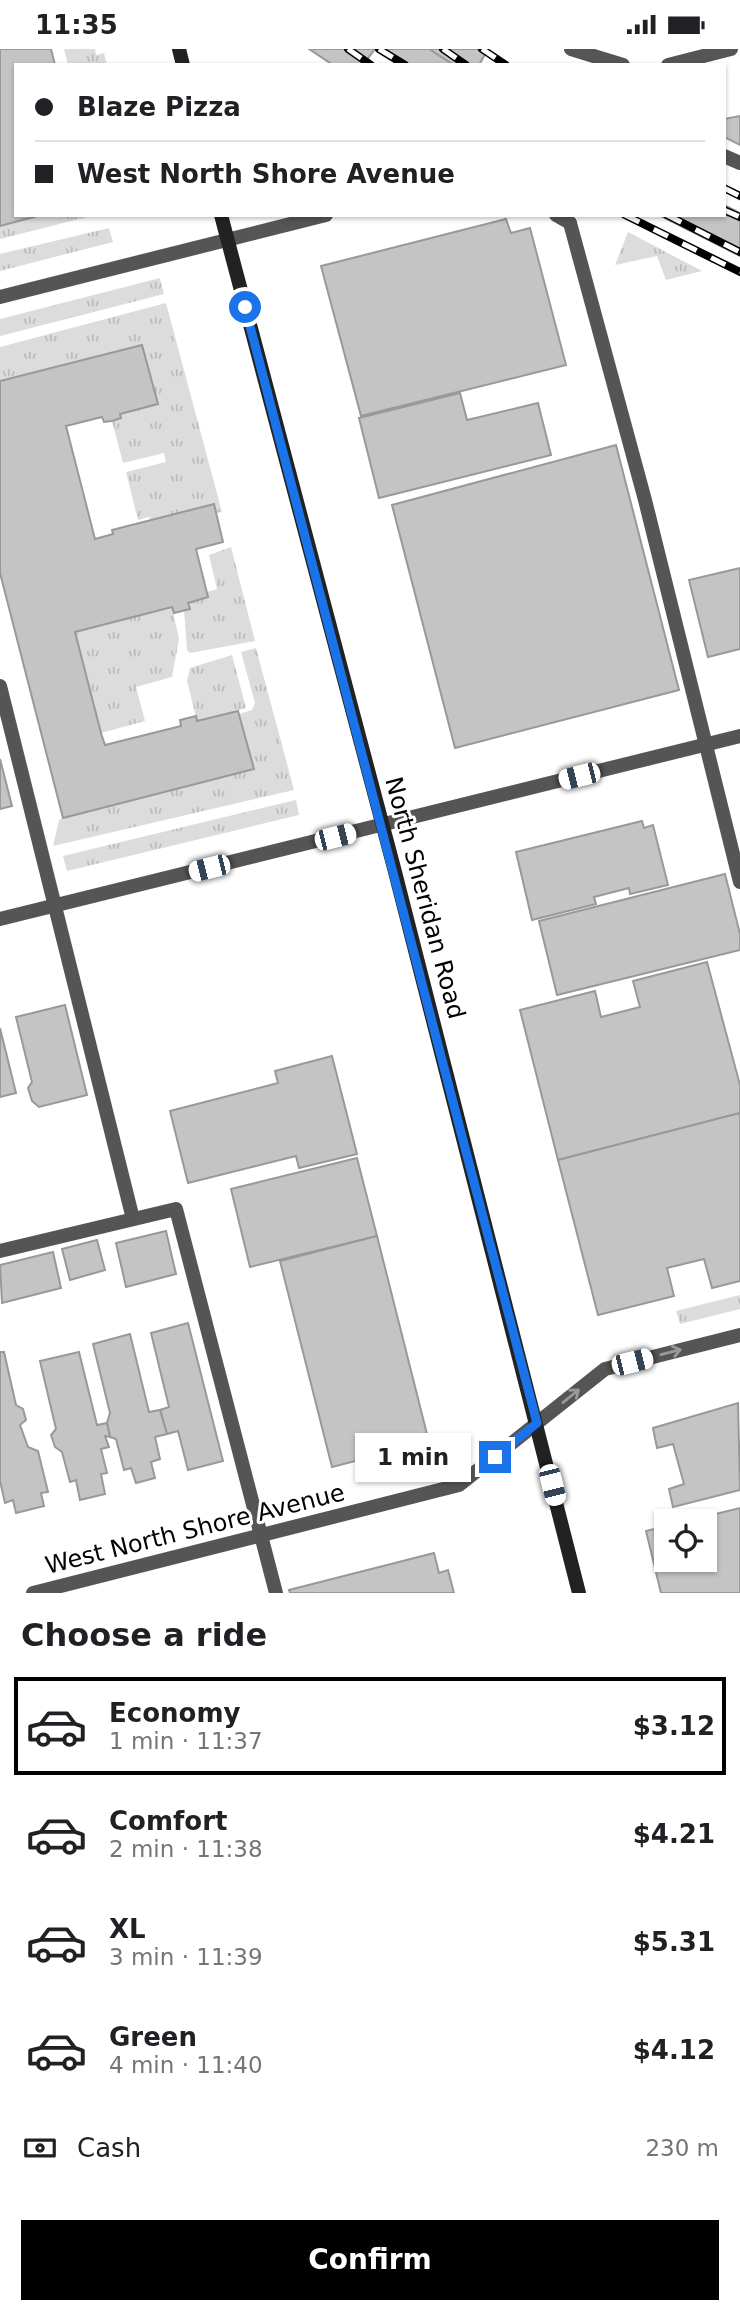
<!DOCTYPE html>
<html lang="en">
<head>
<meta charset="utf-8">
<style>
  :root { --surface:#fff; --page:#f6f6f6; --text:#202124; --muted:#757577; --line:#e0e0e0; --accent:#000 }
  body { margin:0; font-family:"DejaVu Sans",sans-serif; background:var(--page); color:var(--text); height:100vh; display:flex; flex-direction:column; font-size:26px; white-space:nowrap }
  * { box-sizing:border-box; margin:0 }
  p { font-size:23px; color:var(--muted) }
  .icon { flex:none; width:38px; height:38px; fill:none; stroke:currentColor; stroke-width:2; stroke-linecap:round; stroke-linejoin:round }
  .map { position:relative; height:1544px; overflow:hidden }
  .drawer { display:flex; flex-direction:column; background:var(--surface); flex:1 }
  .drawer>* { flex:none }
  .banner { position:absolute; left:14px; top:14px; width:712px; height:154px; border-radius:0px; box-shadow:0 2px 5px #0004; display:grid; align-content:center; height:154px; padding:0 21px; background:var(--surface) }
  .fabs { position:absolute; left:654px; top:1460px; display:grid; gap:14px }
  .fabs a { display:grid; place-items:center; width:63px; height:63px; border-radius:0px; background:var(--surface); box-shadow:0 2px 5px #0004; font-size:35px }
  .end { position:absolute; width:32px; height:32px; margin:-16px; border:9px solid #1a73e8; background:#fff; box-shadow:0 0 0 4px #fff }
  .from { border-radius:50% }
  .bubble { position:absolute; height:49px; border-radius:0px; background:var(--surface); box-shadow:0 2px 5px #0004; font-size:23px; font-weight:700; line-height:49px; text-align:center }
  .car { position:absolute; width:21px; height:42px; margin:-21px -10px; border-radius:9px; box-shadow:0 0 5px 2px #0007; background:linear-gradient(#fff 24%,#345 0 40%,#fff 0 76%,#345 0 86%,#fff 0) }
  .banner b { display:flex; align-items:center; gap:24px; height:66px; font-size:26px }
  .banner b+b { border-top:2px solid var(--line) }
  .banner i { width:18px; height:18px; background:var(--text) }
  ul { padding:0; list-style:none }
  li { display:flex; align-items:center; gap:21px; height:98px; margin:0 14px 10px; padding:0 7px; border:4px solid transparent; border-radius:0px }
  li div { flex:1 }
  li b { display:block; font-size:26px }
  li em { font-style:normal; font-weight:700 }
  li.current { border-color:var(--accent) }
  li>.icon { width:63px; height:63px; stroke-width:1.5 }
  h2 { padding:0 21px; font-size:32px; line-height:84px }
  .pay { display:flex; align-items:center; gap:18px; height:77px; padding:0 21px; font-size:26px }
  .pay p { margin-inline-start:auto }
  .primary-button { display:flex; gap:14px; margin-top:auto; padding:14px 21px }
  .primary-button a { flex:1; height:80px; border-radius:0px; background:var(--accent); color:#fff; font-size:28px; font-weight:700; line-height:80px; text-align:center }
  .status { display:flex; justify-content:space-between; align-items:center; height:49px; padding:0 35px; background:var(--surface); direction:ltr }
  .status svg { height:19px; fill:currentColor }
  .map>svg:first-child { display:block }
  .grass { fill:url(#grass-tufts) }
  .building { fill:#c4c4c4; stroke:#999; stroke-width:2 }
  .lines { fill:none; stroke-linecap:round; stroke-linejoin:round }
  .lane { stroke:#555; stroke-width:14 }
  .street { stroke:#555; stroke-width:14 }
  .secondary { stroke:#222; stroke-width:14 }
  .rail-casing { stroke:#000; stroke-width:8 }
  .rail { stroke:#fff; stroke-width:5; stroke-dasharray:16; stroke-linecap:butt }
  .oneway { stroke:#999 }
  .route { stroke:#1a73e8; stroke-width:9 }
  .labels { text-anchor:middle; stroke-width:6; stroke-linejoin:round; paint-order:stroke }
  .street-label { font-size:24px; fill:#000; stroke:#fff }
</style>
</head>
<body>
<div class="status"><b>11:35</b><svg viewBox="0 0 49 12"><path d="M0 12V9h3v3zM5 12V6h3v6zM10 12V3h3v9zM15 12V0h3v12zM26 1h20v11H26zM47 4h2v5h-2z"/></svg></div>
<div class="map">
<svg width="740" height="1544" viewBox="0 0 740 1544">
  <defs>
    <pattern id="grass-tufts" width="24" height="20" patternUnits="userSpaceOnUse" patternTransform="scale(1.75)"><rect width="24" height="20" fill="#dcdcdc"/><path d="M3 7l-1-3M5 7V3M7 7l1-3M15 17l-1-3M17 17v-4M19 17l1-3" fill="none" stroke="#bbb"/></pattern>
  </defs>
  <rect width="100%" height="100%" fill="#fff"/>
  <g class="grass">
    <path d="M64 0H95L96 6 104 4 107 16H68Z"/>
    <path d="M41 166H95L0 190V177Z"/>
    <path d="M109 179 113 193 0 222V205Z"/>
    <path d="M628 183 702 222 666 231 657 207 615 216Z"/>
    <path d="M160 229 164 245 0 287V270Z"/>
    <path d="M166 254 222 463 216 464 213 455 150 471 149 468 138 471 126 423 166 413 164 404 123 414 112 372 121 369 120 365 158 354 142 296 0 332V298Z"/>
    <path d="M231 498 255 592 190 604 187 601 184 561 190 560 188 554 208 548 207 543 217 540 209 506Z"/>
    <path d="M172 558 179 590 172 628 136 638 145 672 101 684 75 583Z"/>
    <path d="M256 599 294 741 53 797 59 771 63 769 253 720 239 665 252 661 255 654 241 603Z"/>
    <path d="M232 606 246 659 197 672 187 632 190 619Z"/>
    <path d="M296 751 299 766 67 822 63 807Z"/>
    <path d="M740 1246V1260L680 1275 676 1262Z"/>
  </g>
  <g class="building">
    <path d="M0 0H51L55 16H16V166H41L0 177Z"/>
    <path d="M309 0H375L363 16H333Z"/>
    <path d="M375 0H448L473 16H400Z"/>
    <path d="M429 0H488L479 16H454Z"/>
    <path d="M740 67V96L724 88V70Z"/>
    <path d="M724 156 740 164V207L659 166H724Z"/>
    <path d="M506 170 511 184 530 179 566 316 361 367 321 217Z"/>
    <path d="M142 296 158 355 120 365 121 369 112 372 104 373 102 368 66 377 95 490 113 485 112 481 214 455 223 493 196 500 208 548 188 554 190 560 174 564 172 558 75 583 101 684 105 696 181 677 180 671 196 667 197 672 238 662 254 720 63 769 0 524V332Z"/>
    <path d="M460 344 467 371 538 354 551 406 379 449 359 369Z"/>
    <path d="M616 396 679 641 455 699 392 456Z"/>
    <path d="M740 519V600L708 608 689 531Z"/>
    <path d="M0 710 12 757 0 760Z"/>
    <path d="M642 772 644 779 653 776 668 836 630 845 629 839 594 848 596 855 532 871 516 803Z"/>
    <path d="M725 825 740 885V901L557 946 539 872Z"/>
    <path d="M707 913 740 1036V1064L558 1111 520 961 595 942 601 968 640 958 633 932Z"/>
    <path d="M65 956 87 1046 39 1058 32 1052 28 1039 32 1033 16 968Z"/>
    <path d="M0 979 16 1044 0 1048Z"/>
    <path d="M332 1007 357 1105 299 1119 296 1107 188 1134 170 1062 278 1034 275 1022Z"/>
    <path d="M740 1064V1232L712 1239 704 1210 667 1219 674 1247 598 1266 558 1111Z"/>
    <path d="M357 1109 377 1187 250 1218 231 1140Z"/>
    <path d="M166 1182 176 1225 126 1238 116 1194Z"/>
    <path d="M377 1187 429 1393 332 1418 280 1212Z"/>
    <path d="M97 1191 105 1221 70 1231 62 1200Z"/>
    <path d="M53 1203 61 1239 2 1254 0 1216Z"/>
    <path d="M188 1274 223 1412 188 1421 178 1382 167 1385 160 1361 169 1358 151 1284Z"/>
    <path d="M130 1285 149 1363 160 1361 167 1385 155 1388 160 1410 151 1413 155 1429 136 1434 131 1419 124 1421 116 1390 110 1388 107 1374 110 1364 93 1295Z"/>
    <path d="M0 1303H4L16 1356 23 1360 26 1371 20 1376 28 1398 38 1402 48 1443 41 1444 44 1457 16 1464 13 1451 5 1454 0 1432Z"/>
    <path d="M79 1303 97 1376 107 1374 110 1388 105 1387 109 1398 101 1400 107 1424 101 1425 105 1445 80 1451 76 1431 70 1433 62 1403 55 1398 51 1386 56 1380 40 1312Z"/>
    <path d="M738 1354 740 1441 673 1458 669 1440 684 1435 673 1395 657 1399 653 1379Z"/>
    <path d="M740 1459V1544H661L646 1482 667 1477V1510H705V1472H687Z"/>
    <path d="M434 1504 439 1524 448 1521 454 1544H290L289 1541Z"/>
  </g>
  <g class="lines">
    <g class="lane">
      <path d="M724 107 740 114"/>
      <path d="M570 174 645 451 740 833"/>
      <path d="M0 637 133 1170"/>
      <path d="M0 1202 176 1160 276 1544"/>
    </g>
    <g class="street">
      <path d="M571 0 623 16"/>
      <path d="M668 16 731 0"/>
      <path d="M556 166 570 174"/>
      <path d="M0 248 326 166"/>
      <path d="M0 870 740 687"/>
      <path d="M33 1544 459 1436 605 1320 740 1286"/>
    </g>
    <g class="secondary">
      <path d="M179 0 183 16"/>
      <path d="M221 166 394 819 579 1544"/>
    </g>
    <defs>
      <g id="rail">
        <path d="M348 0 371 16"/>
        <path d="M379 0 405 16"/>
        <path d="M443 0 466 16"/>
        <path d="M482 0 506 16"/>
        <path d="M724 139 740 147"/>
        <path d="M724 161 740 168"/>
        <path d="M625 166 740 223"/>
        <path d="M667 166 740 203"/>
      </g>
    </defs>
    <use href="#rail" class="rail-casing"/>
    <use href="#rail" class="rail"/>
  </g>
  <defs><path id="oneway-shaft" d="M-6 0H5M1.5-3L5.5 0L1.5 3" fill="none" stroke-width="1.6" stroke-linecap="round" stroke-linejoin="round" transform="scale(1.75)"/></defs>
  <g class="oneway">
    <use href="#oneway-shaft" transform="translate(671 1303) rotate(-14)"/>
    <use href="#oneway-shaft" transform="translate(571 1347) rotate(-39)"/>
  </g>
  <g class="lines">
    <path class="route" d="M245 258 537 1374 495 1408"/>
  </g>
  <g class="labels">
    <g class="street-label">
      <text transform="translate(425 849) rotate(75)" y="8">North Sheridan Road</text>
      <text transform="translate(195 1480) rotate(-14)" y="8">West North Shore Avenue</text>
    </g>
  </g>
</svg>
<div class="fabs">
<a><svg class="icon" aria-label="locate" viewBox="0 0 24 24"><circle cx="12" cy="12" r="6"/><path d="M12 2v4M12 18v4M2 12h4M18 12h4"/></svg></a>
</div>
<i class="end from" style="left:245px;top:258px"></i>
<i class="end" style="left:495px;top:1408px"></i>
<div class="bubble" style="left:355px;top:1384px;width:116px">1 min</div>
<i class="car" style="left:579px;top:727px;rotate:256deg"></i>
<i class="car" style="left:335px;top:788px;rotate:76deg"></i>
<i class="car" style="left:209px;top:819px;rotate:256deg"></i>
<i class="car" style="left:632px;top:1313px;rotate:76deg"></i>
<i class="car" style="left:552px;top:1436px;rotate:166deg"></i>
<div class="banner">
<b><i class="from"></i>Blaze Pizza</b>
<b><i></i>West North Shore Avenue</b>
</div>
</div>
<section class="drawer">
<h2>Choose a ride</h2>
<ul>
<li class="current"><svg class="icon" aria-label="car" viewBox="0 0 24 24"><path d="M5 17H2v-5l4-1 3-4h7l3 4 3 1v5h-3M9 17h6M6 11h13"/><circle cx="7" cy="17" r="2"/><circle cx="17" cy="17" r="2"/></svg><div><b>Economy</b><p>1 min · 11:37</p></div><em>$3.12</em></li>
<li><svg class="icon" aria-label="car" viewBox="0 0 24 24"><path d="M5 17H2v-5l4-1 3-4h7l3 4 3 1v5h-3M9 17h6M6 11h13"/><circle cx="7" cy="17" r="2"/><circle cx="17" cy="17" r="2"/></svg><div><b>Comfort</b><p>2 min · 11:38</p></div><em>$4.21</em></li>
<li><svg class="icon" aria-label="car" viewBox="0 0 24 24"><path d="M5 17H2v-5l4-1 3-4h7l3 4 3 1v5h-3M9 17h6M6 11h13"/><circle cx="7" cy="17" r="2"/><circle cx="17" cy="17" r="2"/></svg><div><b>XL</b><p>3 min · 11:39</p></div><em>$5.31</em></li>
<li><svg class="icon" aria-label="car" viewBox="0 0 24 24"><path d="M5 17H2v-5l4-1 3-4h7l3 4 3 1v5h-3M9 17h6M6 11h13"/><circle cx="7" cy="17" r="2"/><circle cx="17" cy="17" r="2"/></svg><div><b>Green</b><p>4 min · 11:40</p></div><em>$4.12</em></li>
</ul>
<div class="pay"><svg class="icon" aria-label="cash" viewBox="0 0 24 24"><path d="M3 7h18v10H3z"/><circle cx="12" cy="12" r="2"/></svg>Cash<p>230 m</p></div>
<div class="primary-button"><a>Confirm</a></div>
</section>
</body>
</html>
